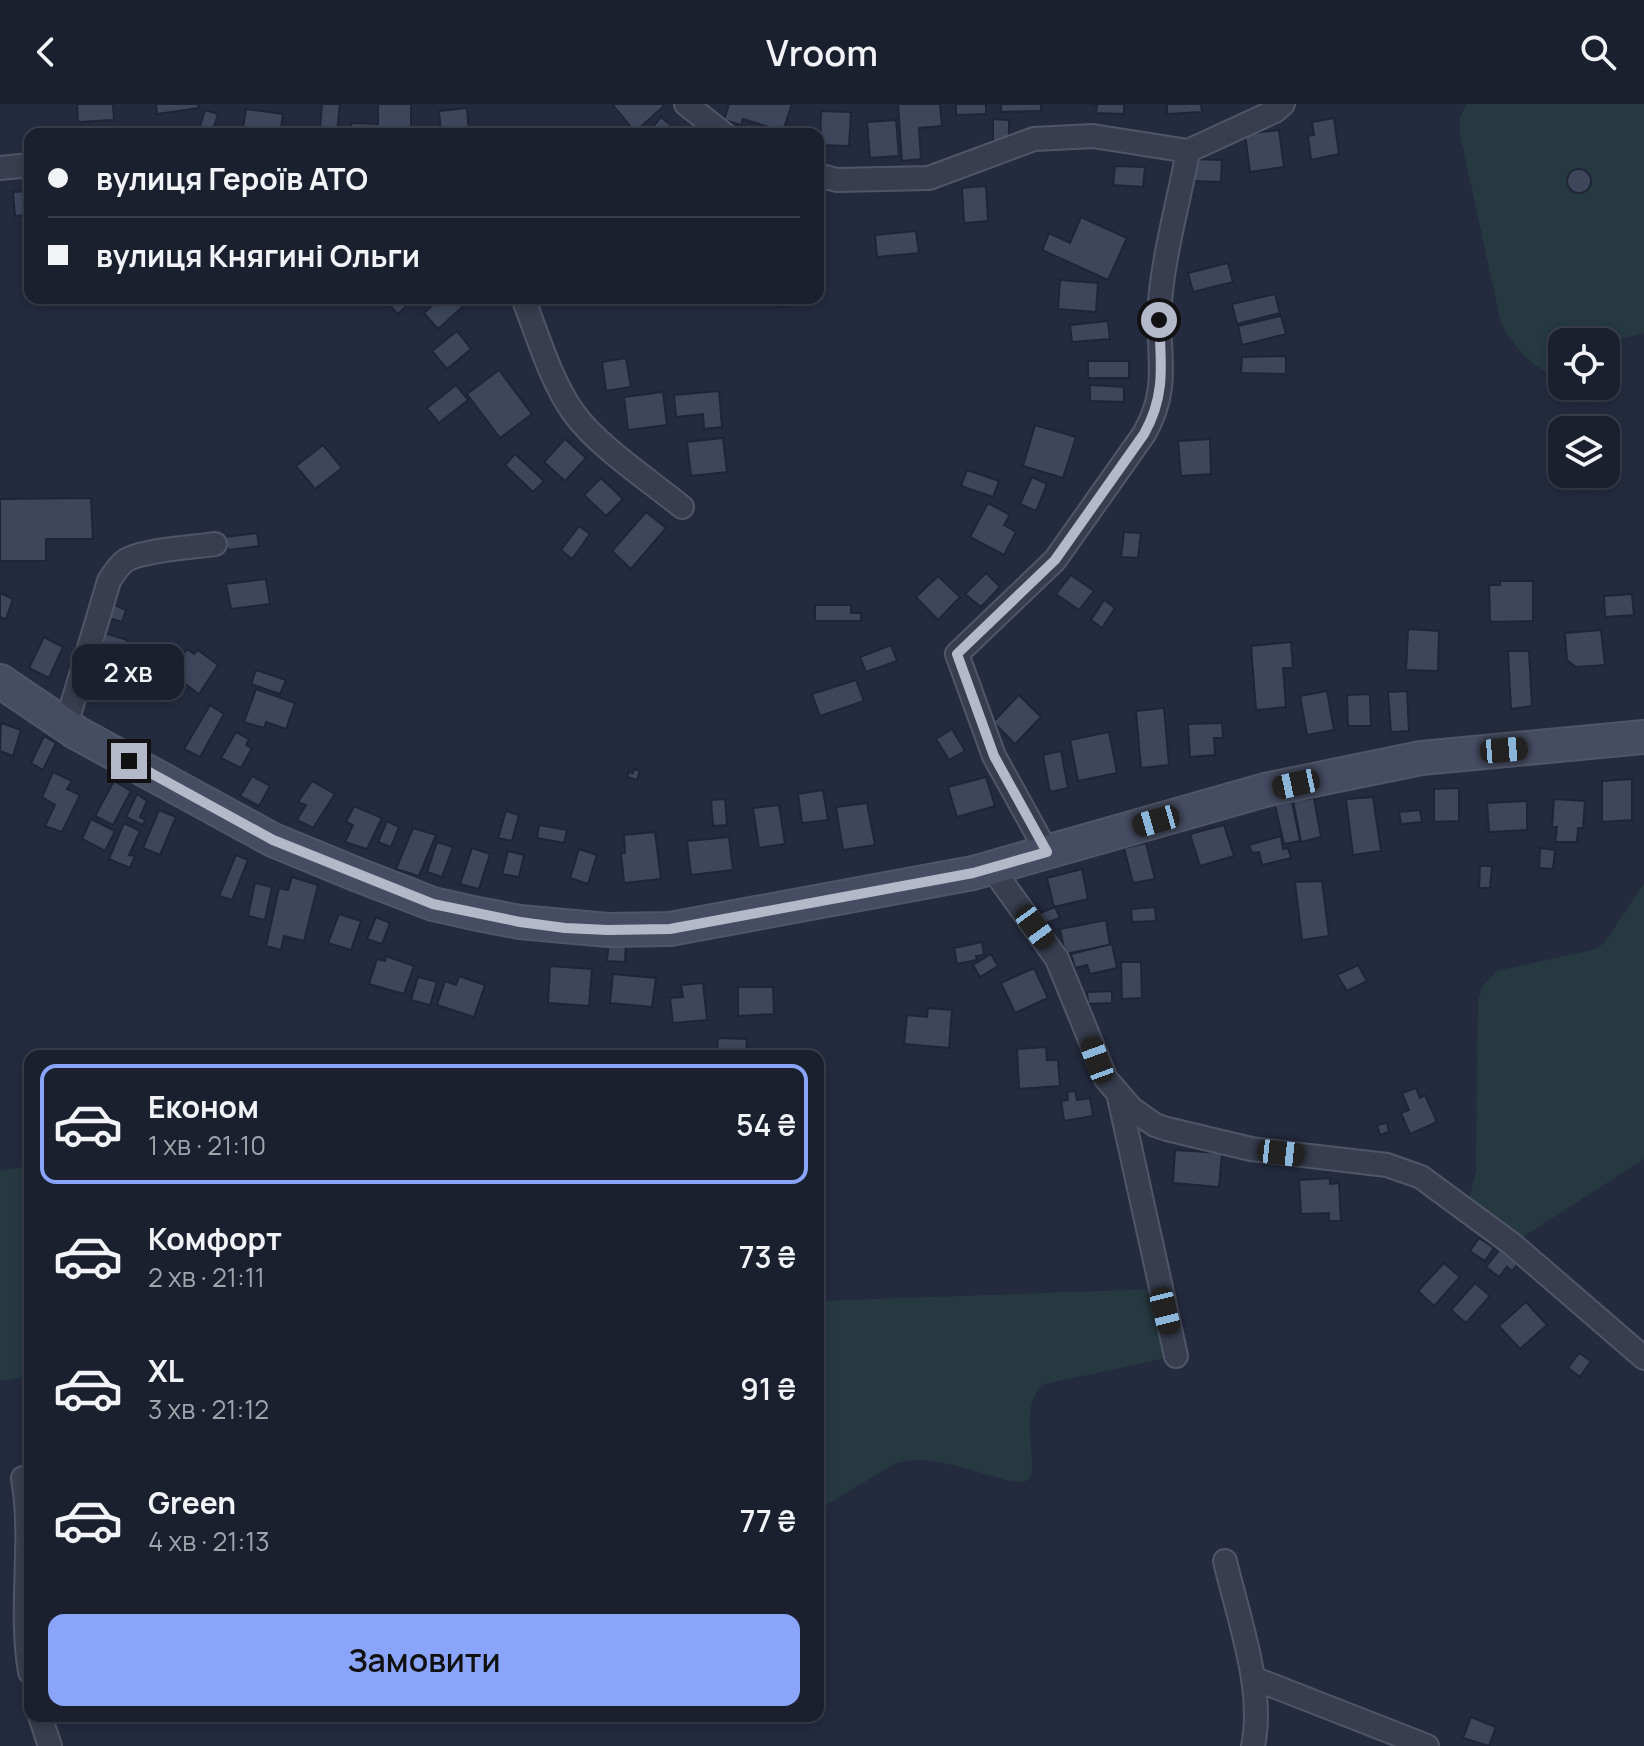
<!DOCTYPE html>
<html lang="uk">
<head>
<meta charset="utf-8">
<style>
  :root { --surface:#1b202f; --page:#242837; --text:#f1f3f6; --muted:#a0a3aa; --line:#393e4b; --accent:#8aa4f9 }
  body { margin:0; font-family:Manrope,sans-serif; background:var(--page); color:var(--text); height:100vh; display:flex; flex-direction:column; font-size:30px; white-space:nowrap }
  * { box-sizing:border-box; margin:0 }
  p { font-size:26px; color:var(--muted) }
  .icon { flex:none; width:44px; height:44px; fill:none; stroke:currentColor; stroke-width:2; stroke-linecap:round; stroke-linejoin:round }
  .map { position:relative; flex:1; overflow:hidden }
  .sheet { position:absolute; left:24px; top:946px; width:800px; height:672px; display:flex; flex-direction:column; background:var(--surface); border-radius:16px; box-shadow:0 4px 12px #0003,0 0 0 2px var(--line) }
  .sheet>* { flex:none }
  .hud { position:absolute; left:24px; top:24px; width:800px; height:176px; border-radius:16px; box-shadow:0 4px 12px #0003,0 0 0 2px var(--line); display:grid; align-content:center; height:176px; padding:0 24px; background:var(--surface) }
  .buttons { position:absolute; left:1548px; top:224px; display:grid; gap:16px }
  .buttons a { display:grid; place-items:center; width:72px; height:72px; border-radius:16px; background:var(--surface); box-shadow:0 4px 12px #0003,0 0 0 2px var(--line); font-size:40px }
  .end { position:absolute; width:36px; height:36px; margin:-18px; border:10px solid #b4b9ca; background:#111; box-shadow:0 0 0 4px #111 }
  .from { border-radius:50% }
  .bubble { position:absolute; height:56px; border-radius:16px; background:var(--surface); box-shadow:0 4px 12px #0003,0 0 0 2px var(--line); font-size:26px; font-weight:600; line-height:56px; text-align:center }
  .car { position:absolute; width:24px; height:48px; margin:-24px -12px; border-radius:10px; box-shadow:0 0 6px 2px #0007; background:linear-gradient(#222 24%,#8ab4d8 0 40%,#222 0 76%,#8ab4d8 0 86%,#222 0) }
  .hud b { display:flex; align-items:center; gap:28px; height:76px; font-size:30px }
  .hud b+b { border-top:2px solid var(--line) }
  .hud i { width:20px; height:20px; background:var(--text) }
  ul { padding:14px 0 0; list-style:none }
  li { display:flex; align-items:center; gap:24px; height:120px; margin:0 16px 12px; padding:0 8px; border:4px solid transparent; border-radius:16px }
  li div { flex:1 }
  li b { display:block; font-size:30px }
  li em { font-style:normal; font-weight:600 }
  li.on { border-color:var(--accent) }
  li>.icon { width:72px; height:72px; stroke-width:1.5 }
  .button { display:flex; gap:16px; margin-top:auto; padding:16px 24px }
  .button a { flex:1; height:92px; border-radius:16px; background:var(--accent); color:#111; font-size:32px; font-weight:600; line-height:92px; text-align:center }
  header { display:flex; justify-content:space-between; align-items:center; height:104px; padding:0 24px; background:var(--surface); font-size:36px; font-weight:600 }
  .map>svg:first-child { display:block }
  .green { fill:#263940 }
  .building { fill:#3e465c; stroke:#1f2536; stroke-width:2 }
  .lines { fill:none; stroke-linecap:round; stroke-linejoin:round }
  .street-casing { stroke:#505667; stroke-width:26 }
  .secondary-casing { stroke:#505667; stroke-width:36 }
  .street { stroke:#383e4f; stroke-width:22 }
  .secondary { stroke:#464c62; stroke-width:32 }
  .route { stroke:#b4b9ca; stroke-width:10 }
</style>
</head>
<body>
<header><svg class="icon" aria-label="back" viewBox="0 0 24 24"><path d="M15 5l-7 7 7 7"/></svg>Vroom<svg class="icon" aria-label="search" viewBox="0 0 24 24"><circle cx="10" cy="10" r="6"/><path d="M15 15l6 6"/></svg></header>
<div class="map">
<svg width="1644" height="1642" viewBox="0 0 1644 1642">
  <rect width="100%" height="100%" fill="#242b3f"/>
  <g class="green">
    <path d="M1466 0H1644V229L1612 237 1606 242V238H1562V275C1534 267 1515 244 1501 219L1460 30V14Z"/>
    <path d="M1644 780V1055L1512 1140 1466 1107 1476 1067 1478 898 1482 883 1497 867 1596 845 1604 839Z"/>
    <path d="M30 1062V1272L0 1277V1067Z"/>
    <path d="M1160 1185 1176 1252 1045 1280C1020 1297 1033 1340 1032 1366L1029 1375 1024 1378 1011 1377C977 1369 929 1348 896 1359L818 1406V1197Z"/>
  </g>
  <g class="building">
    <path d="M77 0H113L114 16 78 18Z"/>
    <path d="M156 0H198L199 4 157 10Z"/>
    <path d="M322 0H340L337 28 320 26Z"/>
    <path d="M378 0H411V30H351V19L378 20Z"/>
    <path d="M612 0H662L664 2 635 28Z"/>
    <path d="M729 0H792L782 30H773L775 25 743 15 741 21 724 16Z"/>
    <path d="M898 0H940L942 22 919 24 921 55 902 57Z"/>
    <path d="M956 0H986V10L956 11Z"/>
    <path d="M1001 0H1041V7L1001 8Z"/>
    <path d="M1092 0H1124V10L1096 9 1097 2Z"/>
    <path d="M1167 0H1201L1202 8 1167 10Z"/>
    <path d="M467 4 469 30H441L439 7Z"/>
    <path d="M246 5 283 10 280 30H242Z"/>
    <path d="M205 6 218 10 212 29 199 26Z"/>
    <path d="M821 7 851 8 849 42 820 41Z"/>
    <path d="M661 13 681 30H647Z"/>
    <path d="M1334 14 1339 50 1311 56 1308 32 1314 31 1312 18Z"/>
    <path d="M993 15 1009 16V37H993Z"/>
    <path d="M896 16 899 52 870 54 867 18Z"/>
    <path d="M1279 26 1284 63 1250 68 1245 30Z"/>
    <path d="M1192 55 1222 56 1221 78 1192 77Z"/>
    <path d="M1115 62 1145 63 1143 83 1113 81Z"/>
    <circle cx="1579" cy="77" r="12"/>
    <path d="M986 82 988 117 964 119 962 84Z"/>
    <path d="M28 87 30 111 15 112 13 88Z"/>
    <path d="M1081 113 1127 134 1108 176 1042 146 1049 129 1070 139Z"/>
    <path d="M916 127 919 149 877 153 875 131Z"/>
    <path d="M1228 159 1233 178 1193 188 1188 169Z"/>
    <path d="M1060 176 1098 179 1096 208 1058 205Z"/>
    <path d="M1275 190 1280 209 1237 220 1232 200Z"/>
    <path d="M287 194H325V199L287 201Z"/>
    <path d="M399 194H415L398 210 390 202Z"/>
    <path d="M441 194 471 195 438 225 424 209Z"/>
    <path d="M776 194H800V201L777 203Z"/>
    <path d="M1281 212 1286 230 1242 241 1238 222Z"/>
    <path d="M1108 217 1110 235 1072 238 1070 221Z"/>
    <path d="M457 227 471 245 447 265 432 247Z"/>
    <path d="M1286 252V270L1241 269 1242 253Z"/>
    <path d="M626 254 631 283 606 287 602 258Z"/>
    <rect x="1088" y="257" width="41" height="17"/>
    <path d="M499 266 532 310 500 334 467 290Z"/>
    <path d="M456 281 468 296 439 319 427 304Z"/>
    <path d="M1090 281 1124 283V298L1090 297Z"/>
    <path d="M719 287 722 323 704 325 703 310 676 313 674 291Z"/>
    <path d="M663 288 667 321 628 326 624 293Z"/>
    <path d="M1035 321 1076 333 1063 374 1023 362Z"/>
    <path d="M723 334 727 368 691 372 687 338Z"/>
    <path d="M565 335 586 354 565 377 544 358Z"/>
    <path d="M1210 335 1211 370 1181 372 1178 337Z"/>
    <path d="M323 341 342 364 315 385 296 362Z"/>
    <path d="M515 350 544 377 533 388 505 361Z"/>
    <path d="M967 366 999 377 993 393 961 382Z"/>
    <path d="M1032 373 1047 380 1036 407 1020 400Z"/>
    <path d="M601 374 623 395 606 412 584 391Z"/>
    <path d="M91 394 93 435H46V457H0V395Z"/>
    <path d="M988 399 1010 411 1004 421 1016 428 1004 451 970 433Z"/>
    <path d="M646 408 666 424 631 465 612 447Z"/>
    <path d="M579 422 590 430 572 455 561 446Z"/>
    <path d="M1124 428 1141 429 1138 454 1121 453Z"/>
    <path d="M257 429 259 442 228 446 224 433Z"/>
    <path d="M986 469 1000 483 981 503 965 490Z"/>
    <path d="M1071 471 1094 487 1079 506 1056 490Z"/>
    <path d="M938 472 960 493 938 516 916 493Z"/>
    <path d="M266 475 270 500 231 505 226 480Z"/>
    <path d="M1500 477H1533V517L1490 518 1489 481H1500Z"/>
    <path d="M0 489 13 495 6 515 0 513Z"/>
    <path d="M1632 490 1634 511 1605 513 1604 492Z"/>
    <path d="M1104 496 1115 504 1102 524 1091 516Z"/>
    <path d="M111 499 126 506 122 518 106 513Z"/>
    <path d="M815 501H851V509H861V517H815Z"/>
    <path d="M1408 525 1439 527 1438 567 1406 566Z"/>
    <path d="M1601 526 1605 561 1576 563 1567 556 1565 529Z"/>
    <path d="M101 528 127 536 115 578 93 572 95 565 87 561Z"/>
    <path d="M44 533 63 543 49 574 29 564Z"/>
    <path d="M1291 538 1293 564H1283L1286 603 1256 606 1251 542Z"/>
    <path d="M891 541 897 557 866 568 860 553Z"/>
    <path d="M187 545 194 550 198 546 218 561 199 590 171 570Z"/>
    <path d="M1508 547H1529L1532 602 1511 605Z"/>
    <path d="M256 566 286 576 280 590 251 580Z"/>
    <path d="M856 576 864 597 820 612 812 590Z"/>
    <path d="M256 585 295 599 286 625 266 618 264 624 244 618Z"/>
    <path d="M1327 587 1334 626 1307 631 1300 592Z"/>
    <path d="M1407 587 1409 627 1391 628 1388 588Z"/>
    <path d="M1370 590 1371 622H1348L1347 591Z"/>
    <path d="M1019 591 1041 613 1015 640 993 618Z"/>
    <path d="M210 601 224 610 200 653 184 645Z"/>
    <path d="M1164 604 1169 661 1141 664 1136 607Z"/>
    <path d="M1 619 21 626 13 652 0 647Z"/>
    <path d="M1222 619 1223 634H1214L1215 651 1190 653 1188 620Z"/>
    <path d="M952 625 965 647 949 656 936 635Z"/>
    <path d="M236 628 249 635 246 641 252 644 241 664 221 654Z"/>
    <path d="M1109 628 1117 669 1078 677 1070 636Z"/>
    <path d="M44 632 56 639 43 666 31 659Z"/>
    <path d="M1061 647 1068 684 1050 688 1043 651Z"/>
    <path d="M634 665 640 667 637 676 627 673 629 668 633 669Z"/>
    <path d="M53 668 72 677 67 685 80 691 62 728 45 722 55 701 42 693Z"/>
    <path d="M252 672 270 682 259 702 240 692Z"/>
    <path d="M986 673 995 702 957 713 948 683Z"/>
    <path d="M1632 675V716L1602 718V677Z"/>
    <path d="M114 677 131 687 113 721 95 712Z"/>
    <path d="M312 677 335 690 313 724 297 716 306 701 298 698Z"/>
    <path d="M1459 684V717L1434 718V685Z"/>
    <path d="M823 686 828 716 802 719 798 690Z"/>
    <path d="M137 690 147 697 140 713 145 716 143 721 126 713Z"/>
    <path d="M1373 693 1381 747 1353 751 1346 695Z"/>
    <path d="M1314 694 1321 733 1301 738 1293 697Z"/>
    <path d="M725 695 727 721 713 722 711 696Z"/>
    <path d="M1554 695 1585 697 1583 724H1578L1577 738H1555L1557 723H1552Z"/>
    <path d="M1527 697V726L1489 728 1487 699Z"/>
    <path d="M1292 698 1300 737 1284 740 1275 701Z"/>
    <path d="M867 699 875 741 843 746 836 703Z"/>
    <path d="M779 701 785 740 759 744 753 704Z"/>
    <path d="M354 702 382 714 367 745 345 738 353 721 346 718Z"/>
    <path d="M159 706 176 713 160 751 143 744Z"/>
    <path d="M1420 706 1422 718 1401 720 1399 708Z"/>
    <path d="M506 707 519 711 512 737 498 734Z"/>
    <path d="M91 715 115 727 105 747 82 735Z"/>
    <path d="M387 717 399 723 391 743 378 738Z"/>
    <path d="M124 719 140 727 129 751 135 752 130 764 109 755Z"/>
    <path d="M539 721 567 726 564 739 537 734Z"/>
    <path d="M1224 721 1234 752 1200 762 1190 730Z"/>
    <path d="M413 724 436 731 419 772 396 765Z"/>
    <path d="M655 728 661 775 624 779 621 749H625L624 731Z"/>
    <path d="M1281 732 1283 745 1288 744 1291 754 1262 761 1259 748 1252 749 1249 741Z"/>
    <path d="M729 733 733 766 691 771 687 737Z"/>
    <path d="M437 738 453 743 442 773 427 768Z"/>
    <path d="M1146 739 1155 775 1133 779 1124 744Z"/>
    <path d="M472 744 490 750 479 785 460 780Z"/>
    <path d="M1540 744 1555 746 1553 765 1539 764Z"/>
    <path d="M579 745 597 751 588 780 570 774Z"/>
    <path d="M508 747 524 751 519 773 502 770Z"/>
    <path d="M236 751 248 756 232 796 219 792Z"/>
    <path d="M1480 762H1492L1490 784H1479Z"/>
    <path d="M1082 765 1088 795 1054 803 1047 774Z"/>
    <path d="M292 773 318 781 304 837 284 832 281 846 266 842 279 784 288 786Z"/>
    <path d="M1322 777 1329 832 1302 836 1295 778Z"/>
    <path d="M255 779 272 783 265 816 248 812Z"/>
    <path d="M1055 803 1060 814 1037 822 1033 812Z"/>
    <path d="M1155 803 1156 817 1132 818 1131 805Z"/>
    <path d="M339 810 361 817 351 846 328 839Z"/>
    <path d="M376 813 390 819 382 840 367 835Z"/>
    <path d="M1106 816 1110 841 1065 850 1060 825Z"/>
    <path d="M609 836H626L625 858 607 857Z"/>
    <path d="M982 838 984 851 976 852 977 856 957 860 954 844Z"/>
    <path d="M1112 840 1117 864 1090 870 1087 861 1075 864 1071 850Z"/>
    <path d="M991 850 998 862 980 873 973 861Z"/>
    <path d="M386 852 414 862 404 890 369 880 377 855 385 857Z"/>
    <path d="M1121 858H1141L1142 894 1122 895Z"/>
    <path d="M1358 861 1367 877 1347 887 1337 871Z"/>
    <path d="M550 862 592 865 589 902 548 899Z"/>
    <path d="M1034 864 1048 894 1015 909 1001 879Z"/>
    <path d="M613 870 656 874 652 903 610 899Z"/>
    <path d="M459 872 485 881 474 913 437 901 445 877 456 881Z"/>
    <path d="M418 873 437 878 430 901 411 896Z"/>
    <path d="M703 879 707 916 673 919 670 894 683 893 681 881Z"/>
    <path d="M738 883H773L774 910 738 912Z"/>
    <path d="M1112 887V899L1088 900 1087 888Z"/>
    <path d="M928 904 952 906 949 944 904 940 907 911 927 913Z"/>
    <path d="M718 934 747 935 746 952H717Z"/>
    <path d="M1046 943 1047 956H1058L1060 982 1019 985 1017 945Z"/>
    <path d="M1416 984 1420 994 1425 991 1437 1018 1410 1030 1401 1009 1409 1006 1402 989Z"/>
    <path d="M1075 987 1077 996 1090 994 1093 1012 1064 1017 1061 997 1068 996 1067 988Z"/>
    <path d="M1387 1019 1389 1028 1380 1031 1377 1021Z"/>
    <path d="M1175 1046 1222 1049 1219 1083 1173 1079Z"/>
    <path d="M1330 1074V1080L1339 1079 1341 1117H1329V1109L1301 1110 1299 1076Z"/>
    <path d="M1479 1134 1494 1144 1485 1157 1470 1147Z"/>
    <path d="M1504 1140 1523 1154 1512 1167 1507 1163 1499 1173 1486 1163Z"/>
    <path d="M1444 1159 1460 1173 1434 1202 1418 1187Z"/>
    <path d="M1475 1179 1490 1192 1466 1219 1451 1206Z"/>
    <path d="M1526 1198 1547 1221 1520 1245 1499 1222Z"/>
    <path d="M1579 1249 1591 1257 1580 1273 1568 1264Z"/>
    <path d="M1471 1613 1496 1623 1489 1642 1463 1634Z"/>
  </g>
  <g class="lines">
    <defs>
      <g id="street">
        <path d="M686 0 724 30"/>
        <path d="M0 64 30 61"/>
        <path d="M818 71 837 76 929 74 1034 35 1093 32 1188 47 1275 7 1283 0"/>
        <path d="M523 194C538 232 550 275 573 308 597 342 649 376 682 403"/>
        <path d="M66 621 109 477C114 469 118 462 125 457 141 446 194 443 215 440"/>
        <path d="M1047 748 994 652 957 550 1055 456 1144 330C1172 281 1156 250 1160 198 1164 148 1179 97 1188 47"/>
        <path d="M992 764 1057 855 1106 975 1132 1005 1155 1021 1167 1025 1251 1045 1387 1061 1421 1073 1512 1140 1644 1254"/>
        <path d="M1119 993 1176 1252"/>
        <path d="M23 1374C34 1438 19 1504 30 1568"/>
        <path d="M1225 1457C1238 1513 1265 1586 1253 1642"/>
        <path d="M1253 1574 1427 1642"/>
        <path d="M40 1612 50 1642"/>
      </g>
      <path id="secondary" d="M0 577 77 629 273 736 358 771 433 800 478 810 520 818 608 826 670 825 973 769 1265 686 1421 654 1644 633"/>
    </defs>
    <use href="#street" class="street-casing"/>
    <use href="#secondary" class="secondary-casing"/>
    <use href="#street" class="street"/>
    <use href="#secondary" class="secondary"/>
  </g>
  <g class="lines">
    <path class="route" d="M129 657 273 736 433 800 520 818 565 824 608 826 670 825 973 769 1047 748 994 652 957 550 1055 456 1144 330C1166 291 1161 260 1159 216"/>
  </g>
</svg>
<div class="buttons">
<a><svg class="icon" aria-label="locate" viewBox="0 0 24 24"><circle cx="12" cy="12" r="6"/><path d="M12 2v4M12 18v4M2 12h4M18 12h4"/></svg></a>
<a><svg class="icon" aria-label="layers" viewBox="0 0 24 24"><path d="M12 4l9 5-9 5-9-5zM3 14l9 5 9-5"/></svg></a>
</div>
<i class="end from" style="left:1159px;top:216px"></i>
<i class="end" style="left:129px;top:657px"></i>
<div class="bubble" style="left:72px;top:540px;width:112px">2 хв</div>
<i class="car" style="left:1504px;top:646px;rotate:85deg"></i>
<i class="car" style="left:1296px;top:680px;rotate:258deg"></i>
<i class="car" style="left:1156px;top:717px;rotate:254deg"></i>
<i class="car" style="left:1035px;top:823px;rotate:144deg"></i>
<i class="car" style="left:1097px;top:956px;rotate:340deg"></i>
<i class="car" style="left:1281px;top:1049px;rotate:96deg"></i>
<i class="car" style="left:1165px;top:1207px;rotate:166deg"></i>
<div class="hud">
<b><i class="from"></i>вулиця Героїв АТО</b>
<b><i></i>вулиця Княгині Ольги</b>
</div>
<section class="sheet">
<ul>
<li class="on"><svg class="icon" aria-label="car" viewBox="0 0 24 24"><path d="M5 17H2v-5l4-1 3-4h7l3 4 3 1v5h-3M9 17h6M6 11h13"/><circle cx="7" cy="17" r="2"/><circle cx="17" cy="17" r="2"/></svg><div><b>Економ</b><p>1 хв · 21:10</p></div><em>54 ₴</em></li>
<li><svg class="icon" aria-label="car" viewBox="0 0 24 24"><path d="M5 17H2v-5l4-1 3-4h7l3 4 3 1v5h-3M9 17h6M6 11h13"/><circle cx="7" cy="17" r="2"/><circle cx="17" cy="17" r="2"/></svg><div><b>Комфорт</b><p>2 хв · 21:11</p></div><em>73 ₴</em></li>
<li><svg class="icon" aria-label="car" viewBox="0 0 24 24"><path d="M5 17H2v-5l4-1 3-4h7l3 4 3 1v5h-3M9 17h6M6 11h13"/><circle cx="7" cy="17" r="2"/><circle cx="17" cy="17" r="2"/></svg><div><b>XL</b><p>3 хв · 21:12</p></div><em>91 ₴</em></li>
<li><svg class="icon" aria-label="car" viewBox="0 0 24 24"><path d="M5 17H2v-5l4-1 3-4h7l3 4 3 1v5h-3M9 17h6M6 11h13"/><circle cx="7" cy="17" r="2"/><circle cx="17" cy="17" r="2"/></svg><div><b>Green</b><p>4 хв · 21:13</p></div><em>77 ₴</em></li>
</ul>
<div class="button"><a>Замовити</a></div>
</section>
</div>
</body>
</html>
